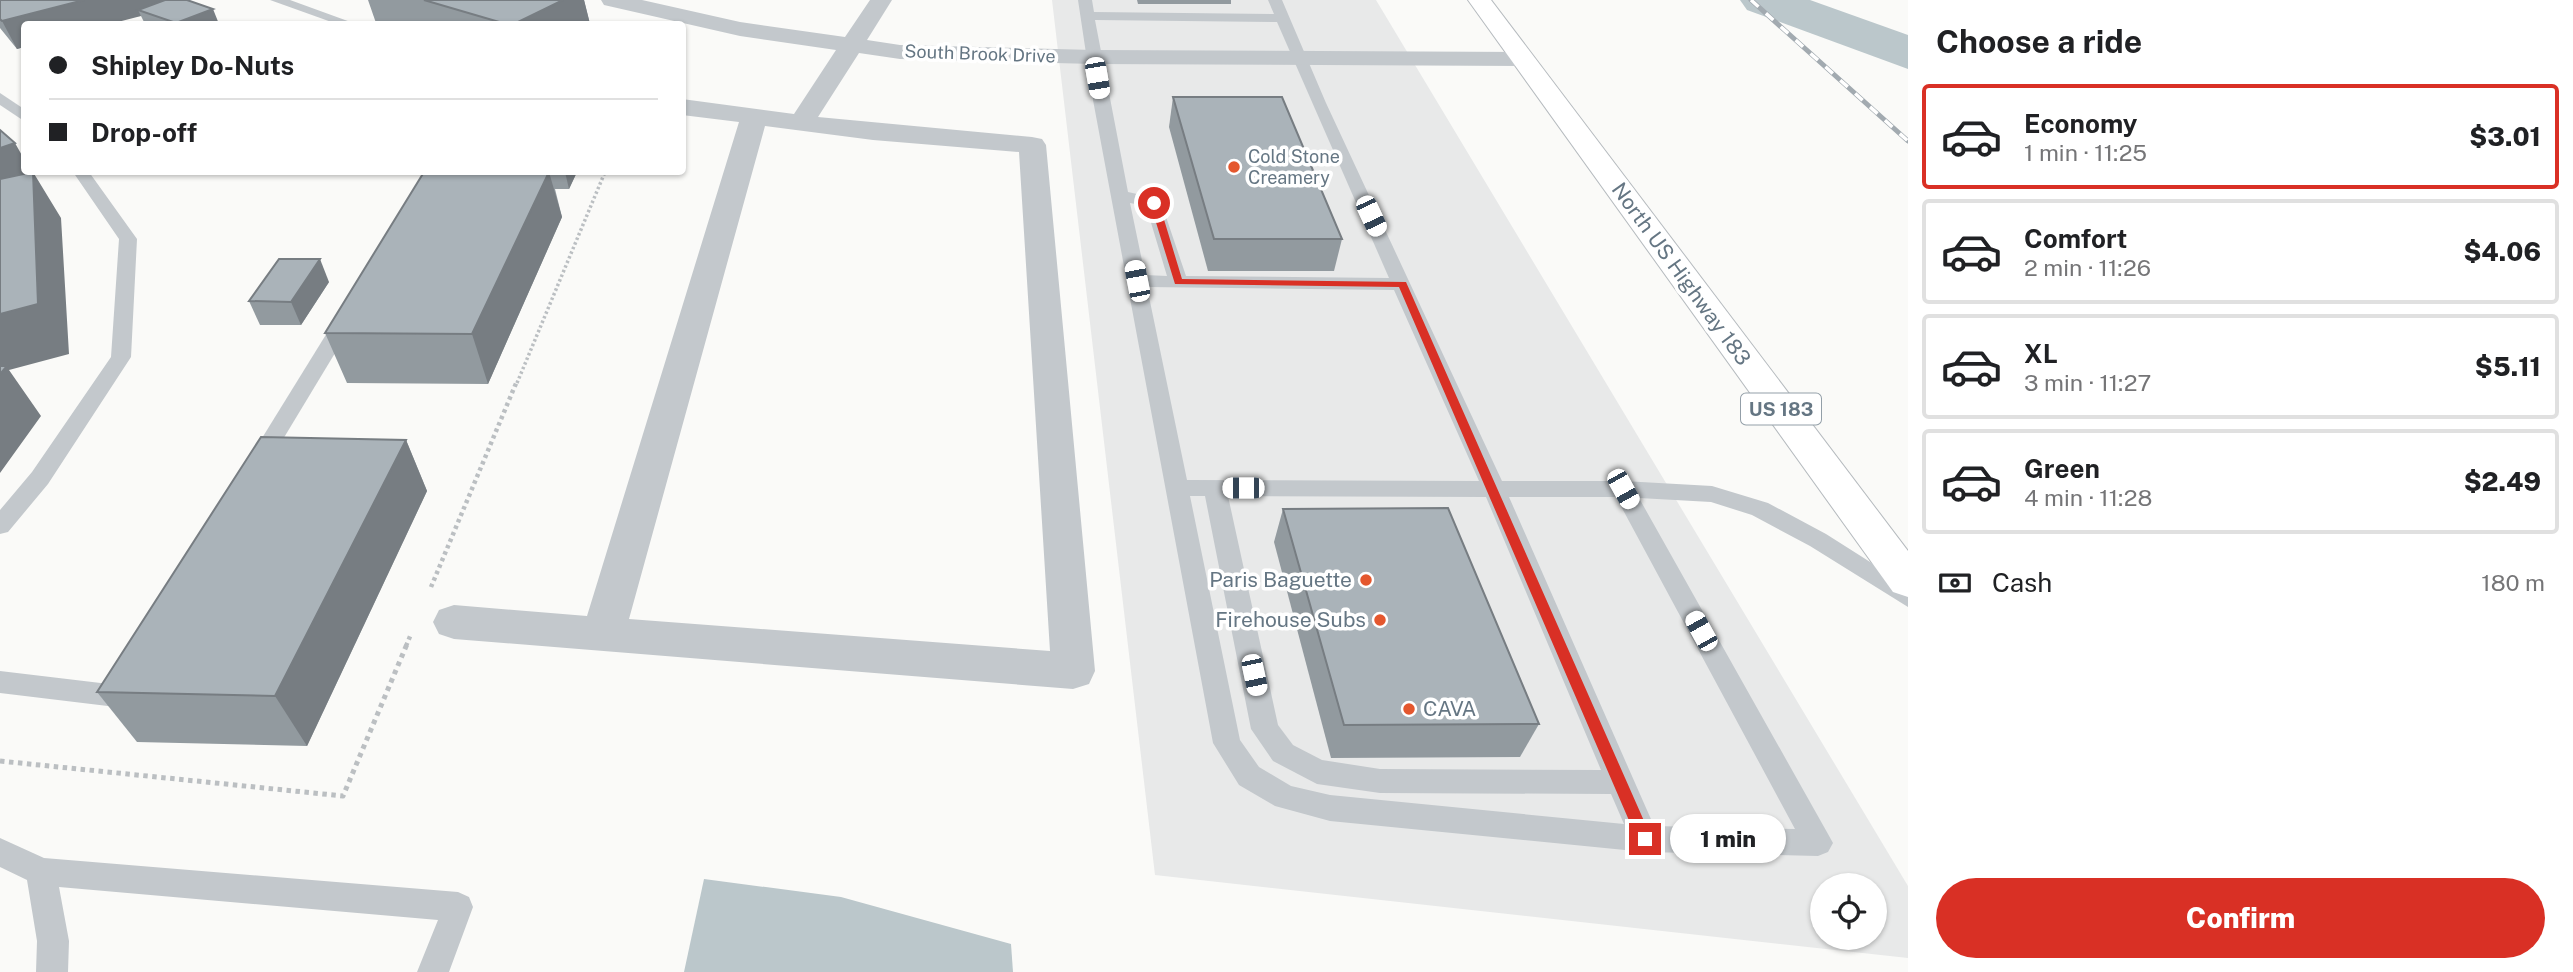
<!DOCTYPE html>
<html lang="en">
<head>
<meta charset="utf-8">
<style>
  :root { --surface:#fff; --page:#f6f6f6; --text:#202124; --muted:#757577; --line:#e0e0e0; --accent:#d93025 }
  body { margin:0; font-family:"Public Sans",sans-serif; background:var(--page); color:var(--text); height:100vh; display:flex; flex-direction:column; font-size:26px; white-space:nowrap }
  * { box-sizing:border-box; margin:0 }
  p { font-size:23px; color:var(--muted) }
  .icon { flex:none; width:38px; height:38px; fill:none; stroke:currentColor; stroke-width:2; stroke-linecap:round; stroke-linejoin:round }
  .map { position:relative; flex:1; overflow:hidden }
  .panel { display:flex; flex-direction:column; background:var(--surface); width:665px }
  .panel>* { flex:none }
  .hud { position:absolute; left:21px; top:21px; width:665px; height:154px; border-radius:7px; box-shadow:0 2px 5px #0004; display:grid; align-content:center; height:154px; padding:0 28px; background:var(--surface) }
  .fabs { position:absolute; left:1810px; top:873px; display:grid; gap:14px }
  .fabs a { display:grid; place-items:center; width:77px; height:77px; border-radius:50%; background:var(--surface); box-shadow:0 2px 5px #0004; font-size:35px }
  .end { position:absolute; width:32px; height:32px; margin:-16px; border:9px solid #d93025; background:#fff; box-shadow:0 0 0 4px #fff }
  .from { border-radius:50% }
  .bubble { position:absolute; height:49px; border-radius:24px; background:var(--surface); box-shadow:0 2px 5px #0004; font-size:23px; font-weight:800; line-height:49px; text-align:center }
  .car { position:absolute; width:21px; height:42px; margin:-21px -10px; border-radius:9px; box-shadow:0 0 5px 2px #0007; background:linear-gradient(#fff 24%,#345 0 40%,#fff 0 76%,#345 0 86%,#fff 0) }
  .hud b { display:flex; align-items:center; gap:24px; height:66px; font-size:26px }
  .hud b+b { border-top:2px solid var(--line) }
  .hud i { width:18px; height:18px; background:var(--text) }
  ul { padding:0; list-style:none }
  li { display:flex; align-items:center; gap:21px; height:105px; margin:0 14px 10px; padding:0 14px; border:4px solid var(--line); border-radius:7px }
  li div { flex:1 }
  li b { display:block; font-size:26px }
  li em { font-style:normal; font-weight:800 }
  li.on { border-color:var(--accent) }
  li>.icon { width:63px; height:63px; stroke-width:1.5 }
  h2 { padding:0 28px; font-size:32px; line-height:84px }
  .pay { display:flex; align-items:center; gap:18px; height:77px; padding:0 28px; font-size:26px }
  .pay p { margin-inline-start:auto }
  .button { display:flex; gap:14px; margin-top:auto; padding:14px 28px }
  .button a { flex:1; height:80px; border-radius:42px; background:var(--accent); color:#fff; font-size:28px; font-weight:800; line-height:80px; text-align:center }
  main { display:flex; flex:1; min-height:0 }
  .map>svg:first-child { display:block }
  .built { fill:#e8e9e9; fill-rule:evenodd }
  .water { fill:#bbc7cb }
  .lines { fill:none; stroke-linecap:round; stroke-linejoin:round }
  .river { fill:#bbc7cb; fill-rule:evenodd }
  .primary-casing { stroke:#b5babe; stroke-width:2 }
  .path-far2 { stroke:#bbbfc2; stroke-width:3.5; stroke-dasharray:2.5 2.5; stroke-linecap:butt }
  .path-far1 { stroke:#bbbfc2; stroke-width:4.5; stroke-dasharray:3.5 3.5; stroke-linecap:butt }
  .path { stroke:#bbbfc2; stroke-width:5; stroke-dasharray:4.5 4.5; stroke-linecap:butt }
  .lane { fill:#c3c8cc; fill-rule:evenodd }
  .street { fill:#c3c8cc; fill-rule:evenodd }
  .primary { fill:#fff; fill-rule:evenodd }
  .rail-casing { stroke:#a2aab0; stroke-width:5 }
  .rail { stroke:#fff; stroke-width:3.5; stroke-dasharray:10; stroke-linecap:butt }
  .wall { fill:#929a9f }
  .shaded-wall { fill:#777d82 }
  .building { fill:#aab3b9; stroke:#777d82; stroke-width:2 }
  .route { fill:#d93025 }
  .poi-dot { fill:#e4572e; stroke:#fff; stroke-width:2.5 }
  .labels { text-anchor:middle; stroke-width:7; stroke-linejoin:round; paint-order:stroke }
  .far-street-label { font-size:18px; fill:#657683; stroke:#fff }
  .far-poi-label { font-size:18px; fill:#657683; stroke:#fff; text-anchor:start }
  .shield { fill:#fff; stroke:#939fa8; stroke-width:2 }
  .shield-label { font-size:19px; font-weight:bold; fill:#657683 }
  .street-label { font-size:21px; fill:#657683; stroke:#fff }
  .poi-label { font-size:21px; fill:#657683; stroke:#fff; text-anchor:end }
</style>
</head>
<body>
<main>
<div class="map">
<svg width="1908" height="972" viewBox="0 0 1908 972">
  <rect width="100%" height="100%" fill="#fafaf8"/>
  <path class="built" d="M1052 0H1376L1908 886V958L1155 875ZM1822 886H1874V938H1822Z"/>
  <path class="water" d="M704 879 841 897 1011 944 1013 972H684Z"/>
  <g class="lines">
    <path class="river" d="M1740 0H1810L1908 35V69L1747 10Z"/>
    <defs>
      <path id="primary" d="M1468 0H1491L1908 551V597L1893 592Z"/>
    </defs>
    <use href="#primary" class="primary-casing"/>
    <path class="path-far2" d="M517 383 605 172"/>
    <g class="path-far1">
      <path d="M431 587 517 381"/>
      <path d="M406 646 411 634"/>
    </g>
    <path class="path" d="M0 761 343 796 407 644"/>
    <g class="lane">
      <path d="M270 0H290L356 24H337Z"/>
      <path d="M1078 0H1092L1094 12 1274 14 1268 0H1282L1326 103 1502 481H1623L1712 486 1768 503 1826 534 1908 586V607L1810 546 1752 515 1711 502 1639 498 1828 834 1833 843 1828 852 1818 856 1645 852 1330 821 1275 806 1239 785 1213 743 1093 100ZM1095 20 1277 22 1389 278 1186 276 1160 199 1128 192ZM1130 203 1146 206 1167 276 1145 275ZM1147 287 1394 290 1479 481 1187 480ZM1190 496H1205L1251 729 1273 761 1317 784 1380 793 1611 794 1624 824 1330 795 1291 786 1259 767 1240 740ZM1228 496 1486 497 1601 770 1380 769 1322 760 1293 745 1278 725ZM1509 497H1616L1795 829 1654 826Z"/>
      <path d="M0 93 24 109V121L0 105Z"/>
      <path d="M73 172H89L137 239 131 357 48 484 8 532 0 534V510L32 472 111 357 119 239Z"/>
      <path d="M345 314 355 320 265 469H249L246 464 249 459 335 320Z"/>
      <path d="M0 671 109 684C116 674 122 674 132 677L136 685 125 704 116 707 0 693Z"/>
      <path d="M0 838 44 858 458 892 469 897 473 907 449 972H417L438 920 59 887 69 941 68 972H36L37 941 27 880 0 867Z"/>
    </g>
    <path class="street" d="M601 0H642L740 22 845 37 870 0H892L867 40 900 45 1094 50 1522 52 1531 54 1534 59 1531 64 1522 66 1094 64 900 59 859 53 818 117 1032 137 1042 139 1046 145 1095 671 1089 684 1073 689 454 639 439 634 433 622 439 610 454 605 587 616 739 122 682 115V99L794 114 836 50 740 36 604 5ZM765 126 873 140 1019 152 1050 651 629 619Z"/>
    <use href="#primary" class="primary"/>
    <defs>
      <path id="rail" d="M1751 0 1908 141"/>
    </defs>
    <use href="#rail" class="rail-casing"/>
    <use href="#rail" class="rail"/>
  </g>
  <g class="wall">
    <path d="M0 0H187L219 24H145L141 16 24 24V47L17 49 0 28Z"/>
    <path d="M368 0H584L590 24H382L376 23Z"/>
    <path d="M1137 0H1231V4H1138Z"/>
    <path d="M1173 97 1342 239 1334 271H1208L1169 127Z"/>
    <path d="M424 172H577L569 189H555L562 217 488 384 347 383 325 333Z"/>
    <path d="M329 282 301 325H260L249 301Z"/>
    <path d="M406 440 427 491 307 746 137 742 97 692Z"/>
    <path d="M1283 509 1539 724 1520 757 1331 758 1274 542Z"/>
  </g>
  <g class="shaded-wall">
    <path d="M84 0H168L138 10 141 16 110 24H24V47L17 49 2 21Z"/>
    <path d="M563 0H584L590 24H514Z"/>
    <path d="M213 9 219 24H177L176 23Z"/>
    <path d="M15 143 24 159V172H33L61 218 69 354 9 370 41 416 0 473V148Z"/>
    <path d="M549 172 562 217 488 384 472 334Z"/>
    <path d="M565 172H577L569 189Z"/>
    <path d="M320 259 329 282 301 325 291 302Z"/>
    <path d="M406 440 427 491 307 746 275 696Z"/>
  </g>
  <g class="building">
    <path d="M0 0H84L2 21 0 19Z"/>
    <path d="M165 0H187L213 9 176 23 138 10Z"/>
    <path d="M424 0H563L514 24H506Z"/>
    <path d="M1173 97H1282L1342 239H1214Z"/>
    <path d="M0 130 15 143 0 148Z"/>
    <path d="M33 172 38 304 0 314V179Z"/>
    <path d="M424 172H549L472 334 325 333Z"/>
    <path d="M279 259H320L291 302 249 301Z"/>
    <path d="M0 366H7L0 374Z"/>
    <path d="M261 437 406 440 275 696 97 692Z"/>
    <path d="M1448 508 1539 724 1344 725 1283 509Z"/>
  </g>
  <path class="route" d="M1154 200 1159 203 1182 279 1406 282 1652 839 1650 843 1645 845 1637 839 1399 287 1175 284 1150 203Z"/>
  <g class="poi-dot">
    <circle cx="1234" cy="167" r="7"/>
    <circle cx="1366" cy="580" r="7"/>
    <circle cx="1380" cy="620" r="7"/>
    <circle cx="1409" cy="709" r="7"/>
  </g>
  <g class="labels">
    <g class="far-street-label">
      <text transform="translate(980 54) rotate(2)" y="6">South Brook Drive</text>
    </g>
    <g class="far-poi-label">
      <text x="1248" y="163">Cold Stone<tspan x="1248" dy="21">Creamery</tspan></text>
    </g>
    <rect class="shield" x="1741" y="393.5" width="80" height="31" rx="5"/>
    <g class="shield-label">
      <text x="1781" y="416">US 183</text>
    </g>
    <g class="street-label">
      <text transform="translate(1681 274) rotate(54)" y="7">North US Highway 183</text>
    </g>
    <g class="poi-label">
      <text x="1352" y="587">Paris Baguette</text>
      <text x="1366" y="627">Firehouse Subs</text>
      <text x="1423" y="716" text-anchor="start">CAVA</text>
    </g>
  </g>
</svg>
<div class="fabs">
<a><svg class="icon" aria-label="locate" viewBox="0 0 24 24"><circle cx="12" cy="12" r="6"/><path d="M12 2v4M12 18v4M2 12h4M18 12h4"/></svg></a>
</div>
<i class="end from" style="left:1154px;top:203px"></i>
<i class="end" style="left:1645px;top:839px"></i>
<div class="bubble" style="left:1670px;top:814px;width:116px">1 min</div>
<i class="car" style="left:1097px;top:78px;rotate:170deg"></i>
<i class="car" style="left:1371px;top:216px;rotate:155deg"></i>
<i class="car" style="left:1137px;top:281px;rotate:349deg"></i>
<i class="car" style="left:1243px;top:488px;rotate:270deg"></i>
<i class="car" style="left:1623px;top:489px;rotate:151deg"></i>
<i class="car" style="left:1701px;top:631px;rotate:331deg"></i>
<i class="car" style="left:1254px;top:675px;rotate:168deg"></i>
<div class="hud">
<b><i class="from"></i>Shipley Do-Nuts</b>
<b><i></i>Drop-off</b>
</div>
</div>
<section class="panel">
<h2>Choose a ride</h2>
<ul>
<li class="on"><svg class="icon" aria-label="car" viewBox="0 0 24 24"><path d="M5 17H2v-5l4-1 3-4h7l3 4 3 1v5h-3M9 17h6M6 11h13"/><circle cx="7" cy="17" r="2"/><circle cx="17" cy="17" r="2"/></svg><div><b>Economy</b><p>1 min · 11:25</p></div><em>$3.01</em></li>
<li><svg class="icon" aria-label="car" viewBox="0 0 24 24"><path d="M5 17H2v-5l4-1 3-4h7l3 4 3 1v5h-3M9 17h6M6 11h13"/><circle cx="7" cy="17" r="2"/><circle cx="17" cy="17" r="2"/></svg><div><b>Comfort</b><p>2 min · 11:26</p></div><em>$4.06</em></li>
<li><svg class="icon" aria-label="car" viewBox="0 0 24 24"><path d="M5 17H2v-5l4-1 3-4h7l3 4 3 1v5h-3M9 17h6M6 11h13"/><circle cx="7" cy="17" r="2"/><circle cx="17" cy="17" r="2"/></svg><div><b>XL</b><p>3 min · 11:27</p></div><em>$5.11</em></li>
<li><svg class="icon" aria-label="car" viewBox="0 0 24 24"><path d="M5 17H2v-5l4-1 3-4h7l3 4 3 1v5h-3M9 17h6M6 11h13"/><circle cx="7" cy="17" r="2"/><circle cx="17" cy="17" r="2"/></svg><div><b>Green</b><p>4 min · 11:28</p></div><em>$2.49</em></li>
</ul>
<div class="pay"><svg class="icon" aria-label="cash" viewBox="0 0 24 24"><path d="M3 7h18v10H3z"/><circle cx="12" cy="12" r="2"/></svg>Cash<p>180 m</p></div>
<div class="button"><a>Confirm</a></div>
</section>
</main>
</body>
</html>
